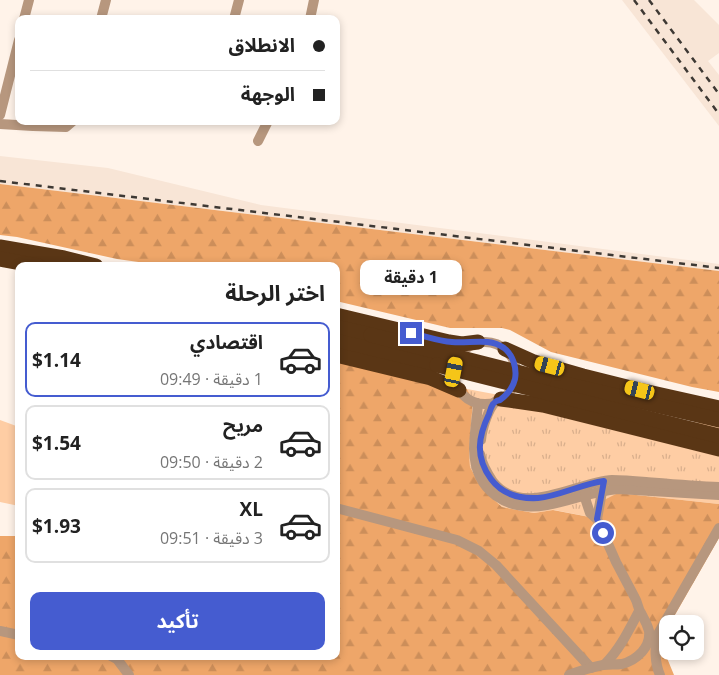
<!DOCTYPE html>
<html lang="ar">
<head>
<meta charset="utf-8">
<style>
  :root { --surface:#fff; --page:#f6f6f6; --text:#222; --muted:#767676; --line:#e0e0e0; --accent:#455cd0 }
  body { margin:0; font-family:"Open Sans","Noto Sans Arabic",sans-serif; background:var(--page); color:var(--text); direction:rtl; height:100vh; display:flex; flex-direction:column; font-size:19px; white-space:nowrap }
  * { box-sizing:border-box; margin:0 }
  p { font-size:16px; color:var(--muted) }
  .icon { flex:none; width:28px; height:28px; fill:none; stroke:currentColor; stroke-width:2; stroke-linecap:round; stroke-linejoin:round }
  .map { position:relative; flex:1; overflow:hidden; direction:ltr }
  .side { position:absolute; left:15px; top:262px; width:325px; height:398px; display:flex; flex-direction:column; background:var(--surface); border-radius:10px; box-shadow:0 2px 8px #0003; direction:rtl }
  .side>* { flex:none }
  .guide { position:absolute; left:15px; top:15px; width:325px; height:110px; border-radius:10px; box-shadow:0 2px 8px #0003; direction:rtl; display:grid; align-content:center; height:110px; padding:0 15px; background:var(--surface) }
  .fabs { position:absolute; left:659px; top:615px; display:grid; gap:10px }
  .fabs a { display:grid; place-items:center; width:45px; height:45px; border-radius:10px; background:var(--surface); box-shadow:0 2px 8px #0003; font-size:25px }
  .end { position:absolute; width:22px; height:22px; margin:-11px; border:6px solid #455cd0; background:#fff; box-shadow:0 0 0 2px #fff }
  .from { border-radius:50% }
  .bubble { position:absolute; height:35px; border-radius:10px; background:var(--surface); box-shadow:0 2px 8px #0003; font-size:16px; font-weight:700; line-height:35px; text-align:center; direction:rtl }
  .car { position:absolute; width:15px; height:30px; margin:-15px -8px; border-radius:6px; box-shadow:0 0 4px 1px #0007; background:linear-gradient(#f5c518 24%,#345 0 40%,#f5c518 0 76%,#345 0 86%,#f5c518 0) }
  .guide b { display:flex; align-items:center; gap:18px; height:48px; font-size:19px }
  .guide b+b { border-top:1px solid var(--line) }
  .guide i { width:12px; height:12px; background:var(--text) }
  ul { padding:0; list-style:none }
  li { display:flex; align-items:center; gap:15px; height:75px; margin:0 10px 8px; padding:0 5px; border:2px solid var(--line); border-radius:10px }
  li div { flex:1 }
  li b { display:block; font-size:19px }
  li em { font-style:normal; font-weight:700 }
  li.on { border-color:var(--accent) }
  li>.icon { width:45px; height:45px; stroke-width:1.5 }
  h2 { padding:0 15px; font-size:22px; line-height:60px }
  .primary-button { display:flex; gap:10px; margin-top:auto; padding:10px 15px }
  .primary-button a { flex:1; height:58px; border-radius:10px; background:var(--accent); color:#fff; font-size:20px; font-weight:700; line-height:58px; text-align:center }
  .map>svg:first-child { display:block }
  .built { fill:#f8e5d6 }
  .grass { fill:url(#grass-tufts) }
  .forest { fill:url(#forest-firs) }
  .garden { fill:#fecda4 }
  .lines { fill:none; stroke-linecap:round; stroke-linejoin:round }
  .minor { stroke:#b7977e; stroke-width:10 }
  .highway { stroke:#5a3615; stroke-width:15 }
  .rail { stroke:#3e3934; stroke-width:2.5; stroke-dasharray:6 6; stroke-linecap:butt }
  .highway-bridge { stroke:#5a3615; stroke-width:15 }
  .route { stroke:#455cd0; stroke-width:6 }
</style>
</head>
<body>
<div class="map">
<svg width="719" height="675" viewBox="0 0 719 675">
  <defs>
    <pattern id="grass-tufts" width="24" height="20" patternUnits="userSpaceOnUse" patternTransform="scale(1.25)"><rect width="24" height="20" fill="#fecda4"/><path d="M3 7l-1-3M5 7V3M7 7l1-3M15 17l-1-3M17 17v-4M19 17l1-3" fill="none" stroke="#d9af8c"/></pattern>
    <pattern id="forest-firs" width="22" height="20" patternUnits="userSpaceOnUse" patternTransform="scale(1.25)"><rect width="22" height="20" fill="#eea669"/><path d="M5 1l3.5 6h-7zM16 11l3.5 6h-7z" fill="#cc8e5a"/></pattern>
  </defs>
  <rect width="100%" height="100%" fill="#fff3e9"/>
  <g class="built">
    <path d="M622 0H694L719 25V53L708 61 719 75V126Z"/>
    <path d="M0 156 108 168 261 205 719 264V271L0 184Z"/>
  </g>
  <path class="grass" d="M467 389 568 408 719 425V504L618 493 600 519 554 510 534 513 502 507 489 495 479 483 470 467 469 451 473 400Z"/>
  <g class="forest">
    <path d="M0 184 719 271V392L692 387 551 352 510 330 502 328H450L336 301V266H167L117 259 17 237 0 235Z"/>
    <path d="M336 354 467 389 473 400 469 451 470 467 479 483 489 495 502 507 534 513 553 510 600 519 604 500 618 493 719 504V538L660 641 674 675H0V536H19V656H336Z"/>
  </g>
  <path class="garden" d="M0 420 19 427V506L0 502Z"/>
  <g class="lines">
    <g class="minor">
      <path d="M24 19 29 0"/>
      <path d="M101 19 106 0"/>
      <path d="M234 19 239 0"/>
      <path d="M310 19 314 0"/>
      <path d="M0 115 19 40"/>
      <path d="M0 124 33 126 66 127 73 121"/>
      <path d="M258 141 268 121"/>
      <circle cx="485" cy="373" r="31"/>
      <path d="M477 403 478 404C477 419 474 434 474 449 475 492 507 512 547 505 572 501 592 491 618 489L719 495"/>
      <path d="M481 440C482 429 488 409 496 401"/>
      <path d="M480 454C482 465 487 473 493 482 523 519 576 482 612 480 623 480 635 481 646 482 671 484 695 486 719 487"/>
      <path d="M336 508 457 540 479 551 496 565 591 668"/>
      <path d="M597 519 603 486"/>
      <path d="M0 631 19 635"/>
      <path d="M111 656 117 659 129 675"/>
      <path d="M605 664C620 649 629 630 639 611"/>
      <path d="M569 675C580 671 591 667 603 665 609 664 615 665 622 664 637 660 651 647 649 631 647 623 644 619 641 613 638 609 638 603 635 598L616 562 597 519 590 513 586 501 585 490"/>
      <path d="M660 675C655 664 654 646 658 634L719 528"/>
    </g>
    <g class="highway">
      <path d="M0 247 64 258 96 266"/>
      <path d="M0 259 38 266"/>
      <path d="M336 315 449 342 462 344 478 342"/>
      <path d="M336 327 371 335"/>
      <path d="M336 341 437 365"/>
      <path d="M505 349 534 362 583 376 639 390 719 408"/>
      <path d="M336 355 431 378 459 390"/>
      <path d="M544 379 719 420"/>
      <path d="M501 399 543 405 719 449"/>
    </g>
    <g class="rail">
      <path d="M634 0 719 114"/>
      <path d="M649 0 719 94"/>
      <path d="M0 181 719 268"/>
    </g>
    <g class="highway-bridge">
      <path d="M371 335 544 379"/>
      <path d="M437 365 719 436"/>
    </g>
  </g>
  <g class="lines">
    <path class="route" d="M411 333C425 336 438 341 452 342 469 344 489 337 504 348 513 355 517 368 515 379 513 387 507 395 500 400 496 401 496 401 493 404 491 407 490 411 489 414 478 437 475 457 491 479 502 494 519 499 538 498 560 496 581 484 604 481L597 519 603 533"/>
  </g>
</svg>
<div class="fabs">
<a><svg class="icon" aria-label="locate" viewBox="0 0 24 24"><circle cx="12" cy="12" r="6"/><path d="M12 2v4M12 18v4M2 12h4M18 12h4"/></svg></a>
</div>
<i class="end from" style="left:603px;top:533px"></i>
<i class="end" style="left:411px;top:333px"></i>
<div class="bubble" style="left:360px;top:260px;width:102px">1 دقيقة</div>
<i class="car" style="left:550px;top:366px;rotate:285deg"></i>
<i class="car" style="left:454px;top:372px;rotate:11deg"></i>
<i class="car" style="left:640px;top:390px;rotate:284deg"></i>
<div class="guide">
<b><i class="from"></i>الانطلاق</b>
<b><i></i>الوجهة</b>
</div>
<section class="side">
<h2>اختر الرحلة</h2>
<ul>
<li class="on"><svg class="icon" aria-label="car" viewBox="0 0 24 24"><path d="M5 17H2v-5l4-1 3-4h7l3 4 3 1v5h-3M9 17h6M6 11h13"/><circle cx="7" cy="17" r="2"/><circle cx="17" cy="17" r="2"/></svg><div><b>اقتصادي</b><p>1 دقيقة · 09:49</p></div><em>$1.14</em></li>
<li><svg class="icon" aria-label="car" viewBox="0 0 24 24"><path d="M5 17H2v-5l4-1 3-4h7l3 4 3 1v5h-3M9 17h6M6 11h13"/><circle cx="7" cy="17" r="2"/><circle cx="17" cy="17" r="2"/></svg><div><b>مريح</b><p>2 دقيقة · 09:50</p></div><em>$1.54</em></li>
<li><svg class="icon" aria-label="car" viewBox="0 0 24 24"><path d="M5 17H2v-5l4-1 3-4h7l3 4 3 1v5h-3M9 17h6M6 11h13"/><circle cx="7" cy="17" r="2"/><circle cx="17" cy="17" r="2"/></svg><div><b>XL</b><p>3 دقيقة · 09:51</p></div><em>$1.93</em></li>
</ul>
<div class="primary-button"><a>تأكيد</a></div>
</section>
</div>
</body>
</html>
